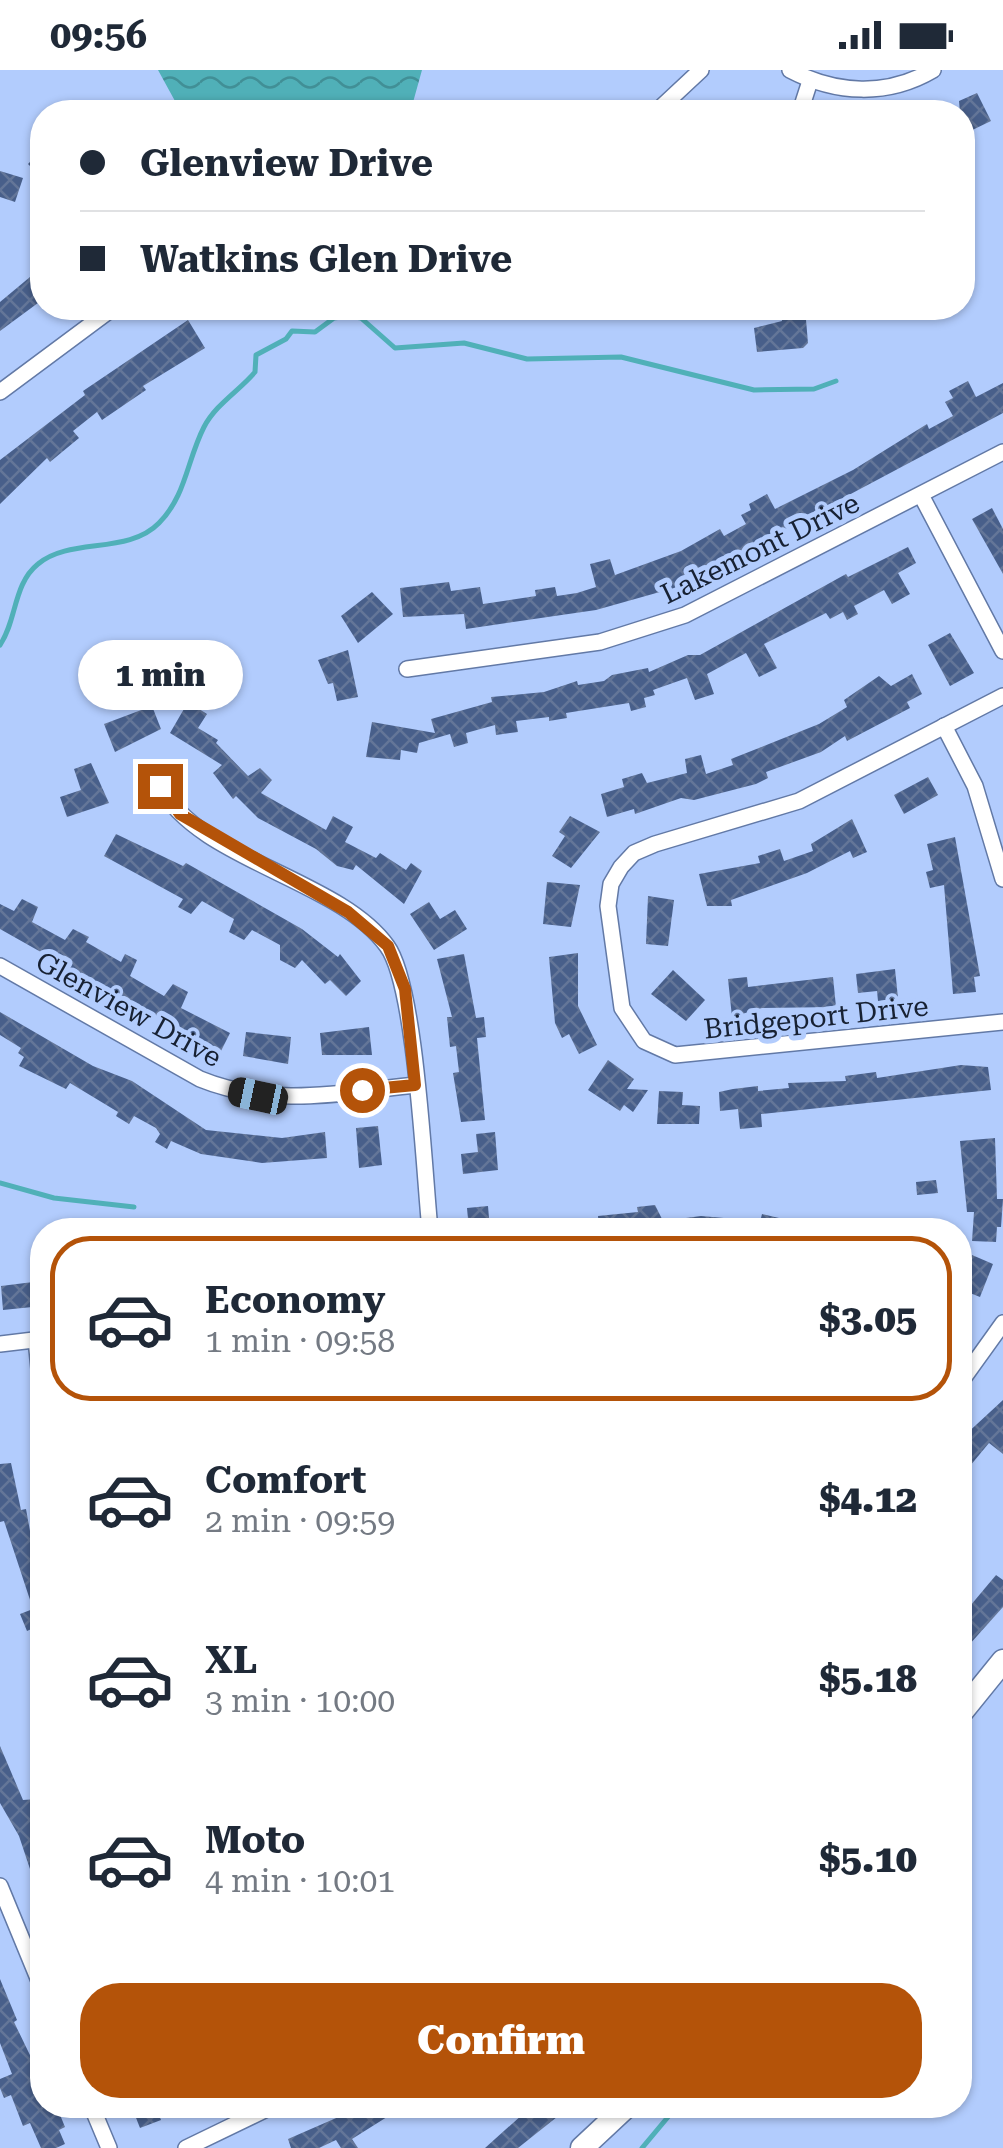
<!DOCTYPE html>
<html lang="en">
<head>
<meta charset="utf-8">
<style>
  :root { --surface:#fff; --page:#f6f6f7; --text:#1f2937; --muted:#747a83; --line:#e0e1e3; --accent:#b45309 }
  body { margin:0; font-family:"Roboto Serif",serif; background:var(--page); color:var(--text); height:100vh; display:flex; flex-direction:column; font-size:38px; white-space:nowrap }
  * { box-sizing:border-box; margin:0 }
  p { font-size:32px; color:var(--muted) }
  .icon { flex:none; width:55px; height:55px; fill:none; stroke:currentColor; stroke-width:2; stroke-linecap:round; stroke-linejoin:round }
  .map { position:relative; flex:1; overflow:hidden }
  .side { position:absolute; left:30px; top:1148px; width:942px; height:900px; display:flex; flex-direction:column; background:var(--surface); border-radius:40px; box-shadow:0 2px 8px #0004 }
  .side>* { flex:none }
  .top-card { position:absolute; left:30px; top:30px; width:945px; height:220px; border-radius:40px; box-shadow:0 2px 8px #0004; display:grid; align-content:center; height:220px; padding:0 50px; background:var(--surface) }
  .end { position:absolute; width:45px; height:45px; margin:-22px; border:12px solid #b45309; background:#fff; box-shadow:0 0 0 5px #fff }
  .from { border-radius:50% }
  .bubble { position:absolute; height:70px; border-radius:35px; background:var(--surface); box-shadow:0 2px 8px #0004; font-size:32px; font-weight:800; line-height:70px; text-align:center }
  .car { position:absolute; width:30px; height:60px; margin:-30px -15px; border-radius:12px; box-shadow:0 0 8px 2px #0007; background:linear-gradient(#222 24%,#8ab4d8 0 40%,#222 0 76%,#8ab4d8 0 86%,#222 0) }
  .top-card b { display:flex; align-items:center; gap:35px; height:95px; font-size:38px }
  .top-card b+b { border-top:2px solid var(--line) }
  .top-card i { width:25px; height:25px; background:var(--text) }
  ul { padding:18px 0 0; list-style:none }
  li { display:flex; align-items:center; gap:30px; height:165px; margin:0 20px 15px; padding:0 30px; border:5px solid transparent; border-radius:40px }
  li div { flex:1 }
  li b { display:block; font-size:38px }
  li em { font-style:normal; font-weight:800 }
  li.on { border-color:var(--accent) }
  li>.icon { width:90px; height:90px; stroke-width:1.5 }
  .primary-button { display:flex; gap:20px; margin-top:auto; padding:20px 50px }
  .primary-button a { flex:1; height:115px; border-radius:40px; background:var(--accent); color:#fff; font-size:40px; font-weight:800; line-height:115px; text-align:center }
  .status { display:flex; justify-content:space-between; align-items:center; height:70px; padding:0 50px; background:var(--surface); direction:ltr }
  .status svg { height:28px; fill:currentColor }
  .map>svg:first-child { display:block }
  .water { fill:url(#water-waves) }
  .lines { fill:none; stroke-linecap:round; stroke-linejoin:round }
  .stream { stroke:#50b0b8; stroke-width:5 }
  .building { fill:url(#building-cross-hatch) }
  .street-casing { stroke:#6279a6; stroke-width:18 }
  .secondary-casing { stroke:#6279a6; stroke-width:25 }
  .street { stroke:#fff; stroke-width:15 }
  .secondary { stroke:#fff; stroke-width:22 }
  .route { stroke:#b45309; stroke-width:12 }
  .labels { text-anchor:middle; stroke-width:10; stroke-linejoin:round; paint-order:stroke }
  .street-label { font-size:28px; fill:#172133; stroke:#b2ccfd }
</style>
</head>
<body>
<div class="status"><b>09:56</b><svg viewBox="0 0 49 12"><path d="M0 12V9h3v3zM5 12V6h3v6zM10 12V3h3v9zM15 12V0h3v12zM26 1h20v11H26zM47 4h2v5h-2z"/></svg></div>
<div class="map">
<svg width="1003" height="2078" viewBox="0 0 1003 2078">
  <defs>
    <pattern id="water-waves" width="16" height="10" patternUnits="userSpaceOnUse" patternTransform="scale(2.5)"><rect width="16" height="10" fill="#50b0b8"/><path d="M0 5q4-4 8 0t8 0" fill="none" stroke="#418f96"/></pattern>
    <pattern id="building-cross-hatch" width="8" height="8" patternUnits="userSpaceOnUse" patternTransform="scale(2.5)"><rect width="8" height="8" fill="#485f8a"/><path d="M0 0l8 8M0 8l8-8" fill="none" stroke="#647698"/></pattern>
  </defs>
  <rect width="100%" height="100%" fill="#b2ccfd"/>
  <path class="water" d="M158 0H422L412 36 393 42 390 35 384 36V42H181Z"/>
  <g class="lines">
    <g class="stream">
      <path d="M0 575C17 550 13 514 38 494 70 467 128 485 159 453 186 426 187 390 204 357 216 334 239 321 255 302L256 285 286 269 292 261 315 262 334 248 349 246 361 248 395 278 464 273 527 289 621 287 754 320 814 319 836 311"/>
      <path d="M0 1113 54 1128 134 1137"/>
      <path d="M642 2078 678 2035"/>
    </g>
  </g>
  <g class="building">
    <path d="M977 23 991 51 962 65 959 31Z"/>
    <path d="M42 79V108L28 94Z"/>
    <path d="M0 101 23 108 15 132 0 127Z"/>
    <path d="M42 197V230L0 261V232Z"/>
    <path d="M805 238 808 273 803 278 757 282 754 258 782 251 781 241Z"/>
    <path d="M188 250 205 278 143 316 146 320 102 350 97 342 73 361 79 368 50 392 47 388 0 434V390L85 325 83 321Z"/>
    <path d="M968 311 976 327 1003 313V343L674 518 596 540 466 559 464 544 403 547 400 518 449 512 451 521 480 517 483 534 536 526 535 520 555 517 557 526 577 523 596 517 590 494 610 489 615 505 681 481 720 459 724 466 746 454 741 445 751 440 749 434 767 424 775 439 853 400 927 354 929 359 953 346 945 332 953 328 949 321Z"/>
    <path d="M992 438 1003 459V504L972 449Z"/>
    <path d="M908 477 916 493 898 503 910 524 892 534 884 520 854 536 858 544 847 550 843 542 830 549 826 543 764 574 777 598 759 607 746 583 707 604 714 624 695 630 687 608 653 620 655 625 644 628 646 637 631 641 629 633 566 643 567 648 549 651V647L516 651 518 662 496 665 495 655 466 663 468 673 454 677 450 664 419 673 417 683 401 680 400 690 366 687 372 652 435 663 431 649 492 632 491 627 544 622 577 611 578 615 604 611 612 605 648 598 649 602 688 585H700L846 504 848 507Z"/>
    <path d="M372 522 393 544 358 573 341 546Z"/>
    <path d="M950 563 974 603 950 616 928 575Z"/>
    <path d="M348 580 358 627 337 631 333 613 328 614 318 590Z"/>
    <path d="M912 604 922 624 907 632 910 638 847 671 845 666 821 682 766 702 768 708 756 714 694 730 681 728 635 744 634 739 607 747 601 724 624 717 622 709 642 703 647 713 687 703 685 689 701 685 706 704 733 695 731 689 819 654 847 637 844 630 879 606 891 616Z"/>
    <path d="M188 632 207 644 198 658 218 670 216 673 248 706 260 698 272 710 261 723 326 760 333 746 353 757 345 772 376 788 380 783 406 800 411 793 422 801 404 834 356 795 353 800 337 796 316 779 258 748 236 726 233 729 213 703 222 695 170 663Z"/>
    <path d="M152 636 161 659 115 682 104 654Z"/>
    <path d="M91 693 109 733 67 747 60 727 81 720 74 699Z"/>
    <path d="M928 707 938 725 904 744 894 725Z"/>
    <path d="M570 746 600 762 571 798 552 786 565 766 559 762Z"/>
    <path d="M852 749 867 782 853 788 850 781 807 803 731 830 732 836H707L699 804 760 793 758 786 780 779 784 791 813 781 811 774Z"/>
    <path d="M116 764 183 796 186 793 302 859 338 887 340 884 361 911 346 926 330 910 325 914 302 890 295 898 280 890V875L252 860 244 870 229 862 234 849 202 831 191 844 178 837 183 829 104 786Z"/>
    <path d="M955 767 980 906 974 907 976 922 953 924 944 815 930 818 926 802 933 800 927 774Z"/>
    <path d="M547 812 580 815 571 857 543 854Z"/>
    <path d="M648 826 674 830 668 876 646 874Z"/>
    <path d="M22 829 38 837 32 852 65 870 73 859 89 867 86 872 121 892 125 884 137 890 130 906 164 926 173 914 188 922 181 938 230 963 220 983 0 859V834L14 841Z"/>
    <path d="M429 832 440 849 455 840 467 859 434 880 410 844Z"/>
    <path d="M578 883V936L597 975 579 984 569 964 562 968 555 953 549 887Z"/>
    <path d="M464 884 476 948 484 947 486 967 477 968 485 1050 461 1052 453 1003 459 1002 456 976 450 977 447 947H452L437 889Z"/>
    <path d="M895 899 898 928 878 931 877 921 858 923 856 904Z"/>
    <path d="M673 900 705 930 686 951 651 924Z"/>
    <path d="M747 907 748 917 833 907 836 937 762 938 732 947 728 909Z"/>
    <path d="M0 942 93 996 132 1011 206 1060 282 1068 325 1062 327 1088 262 1093 201 1084 171 1071 167 1079 155 1072 160 1064 156 1058 134 1046 129 1054 116 1046 118 1042 70 1013 66 1019 19 996 24 987 18 983 21 978 0 965Z"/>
    <path d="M369 957 372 985H322L320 963Z"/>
    <path d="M246 962 291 967 288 994 243 986Z"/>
    <path d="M608 990 634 1009 627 1019 648 1020 633 1042 624 1035 620 1041 588 1020Z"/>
    <path d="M961 995 988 997 991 1020 761 1044 762 1057 740 1059 738 1039 720 1041 719 1022 733 1019 758 1016V1021L789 1018 788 1013 846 1011 845 1006 876 1002 877 1008Z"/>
    <path d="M659 1021 683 1022 682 1035 700 1036 699 1054H657Z"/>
    <path d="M378 1056 382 1095 359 1098 356 1058Z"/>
    <path d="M495 1062 498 1100 463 1104 461 1084 478 1082 476 1064Z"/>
    <path d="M995 1068 997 1129H1003L1001 1157H997L996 1172 972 1171 974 1142H967L960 1071Z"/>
    <path d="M936 1110 938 1123 917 1125 916 1112Z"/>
    <path d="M655 1135 663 1151 701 1146 758 1151V1160H599L598 1146 638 1142 637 1137Z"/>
    <path d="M488 1136 490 1160H469L467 1138Z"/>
    <path d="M762 1144 779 1148 776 1160H758Z"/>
    <path d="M972 1185 993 1194 980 1227 960 1219Z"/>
    <path d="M33 1212 34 1217 42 1216V1236L3 1240 1 1216Z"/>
    <path d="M1003 1330V1384L989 1373 960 1408 963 1367Z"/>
    <path d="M11 1393 21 1440 26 1439 32 1472 39 1492 42 1491V1562L38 1556 27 1561 20 1544 33 1539 4 1451 0 1452V1394Z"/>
    <path d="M996 1505 1003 1510V1537L960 1585V1548Z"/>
    <path d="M0 1676 23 1730 36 1729 42 1743 36 1745 42 1762V1835L19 1766 0 1733Z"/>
    <path d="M0 1909 17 1950 14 1952 42 2010V2035H56L65 2057 59 2060 65 2074 56 2078H41L30 2053 23 2056 11 2025 4 2028 0 2018V2009L12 2004 0 1973Z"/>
    <path d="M131 2035H155L161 2050 140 2058Z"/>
    <path d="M366 2035H406L352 2069 358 2078H341L336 2070 319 2078H291L288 2069Z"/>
    <path d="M533 2035H572L518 2078H485Z"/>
  </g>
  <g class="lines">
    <defs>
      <g id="street">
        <path d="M790 0C836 24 887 27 933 0"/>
        <path d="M656 42 701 0"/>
        <path d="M800 42 810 11"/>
        <path d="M0 322 113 238"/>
        <path d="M921 425 1003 581"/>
        <path d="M407 599 600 572 685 545 1003 382"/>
        <path d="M1003 626 799 731 655 774 634 783 621 797 611 814 608 836 622 938 644 971 675 985 1003 952"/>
        <path d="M944 656 975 716 1003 809"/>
        <path d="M160 716C198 790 339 809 387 876 416 915 424 1102 430 1160"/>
        <path d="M0 896 200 1009C271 1038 341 1023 415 1015"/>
        <path d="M36 1270 42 1327"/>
        <path d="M0 1274 42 1269"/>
        <path d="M960 1313 1003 1253"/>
        <path d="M0 1816 42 1918"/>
        <path d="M91 2035 109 2078"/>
        <path d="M186 2078 275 2035"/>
      </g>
      <g id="secondary">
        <path d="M960 1644 1003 1591"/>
        <path d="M582 2078 628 2035"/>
      </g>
    </defs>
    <use href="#street" class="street-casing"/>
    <use href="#secondary" class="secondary-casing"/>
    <use href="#street" class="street"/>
    <use href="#secondary" class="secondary"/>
  </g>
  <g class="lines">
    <path class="route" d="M160 716 180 744 348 842 388 876 405 919 415 1015 362 1020"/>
  </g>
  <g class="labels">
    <g class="street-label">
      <text transform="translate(760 478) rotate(-26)" y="10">Lakemont Drive</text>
      <text transform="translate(129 939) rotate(29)" y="10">Glenview Drive</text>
      <text transform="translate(816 947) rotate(-6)" y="10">Bridgeport Drive</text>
    </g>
  </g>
</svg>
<i class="end from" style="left:362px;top:1020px"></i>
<i class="end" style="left:160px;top:716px"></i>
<div class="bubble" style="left:78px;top:570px;width:165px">1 min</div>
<i class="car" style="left:258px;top:1026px;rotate:282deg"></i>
<div class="top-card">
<b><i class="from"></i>Glenview Drive</b>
<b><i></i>Watkins Glen Drive</b>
</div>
<section class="side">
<ul>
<li class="on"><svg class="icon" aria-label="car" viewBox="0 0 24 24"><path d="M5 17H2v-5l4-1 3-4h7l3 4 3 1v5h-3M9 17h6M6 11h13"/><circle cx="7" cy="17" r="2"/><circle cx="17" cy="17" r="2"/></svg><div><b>Economy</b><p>1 min · 09:58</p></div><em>$3.05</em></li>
<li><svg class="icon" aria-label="car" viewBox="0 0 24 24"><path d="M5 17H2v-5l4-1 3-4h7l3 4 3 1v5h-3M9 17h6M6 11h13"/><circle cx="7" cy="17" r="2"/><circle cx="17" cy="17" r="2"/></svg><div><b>Comfort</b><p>2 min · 09:59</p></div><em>$4.12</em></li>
<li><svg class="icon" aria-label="car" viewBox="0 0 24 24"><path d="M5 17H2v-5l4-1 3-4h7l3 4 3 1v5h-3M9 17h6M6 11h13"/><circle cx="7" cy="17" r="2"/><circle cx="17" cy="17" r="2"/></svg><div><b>XL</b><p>3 min · 10:00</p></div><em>$5.18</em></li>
<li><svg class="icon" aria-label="car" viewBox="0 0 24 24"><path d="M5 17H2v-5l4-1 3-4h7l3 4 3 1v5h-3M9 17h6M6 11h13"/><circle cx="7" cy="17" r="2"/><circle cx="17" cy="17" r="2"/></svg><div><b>Moto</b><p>4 min · 10:01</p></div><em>$5.10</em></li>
</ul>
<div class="primary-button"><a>Confirm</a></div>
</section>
</div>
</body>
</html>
